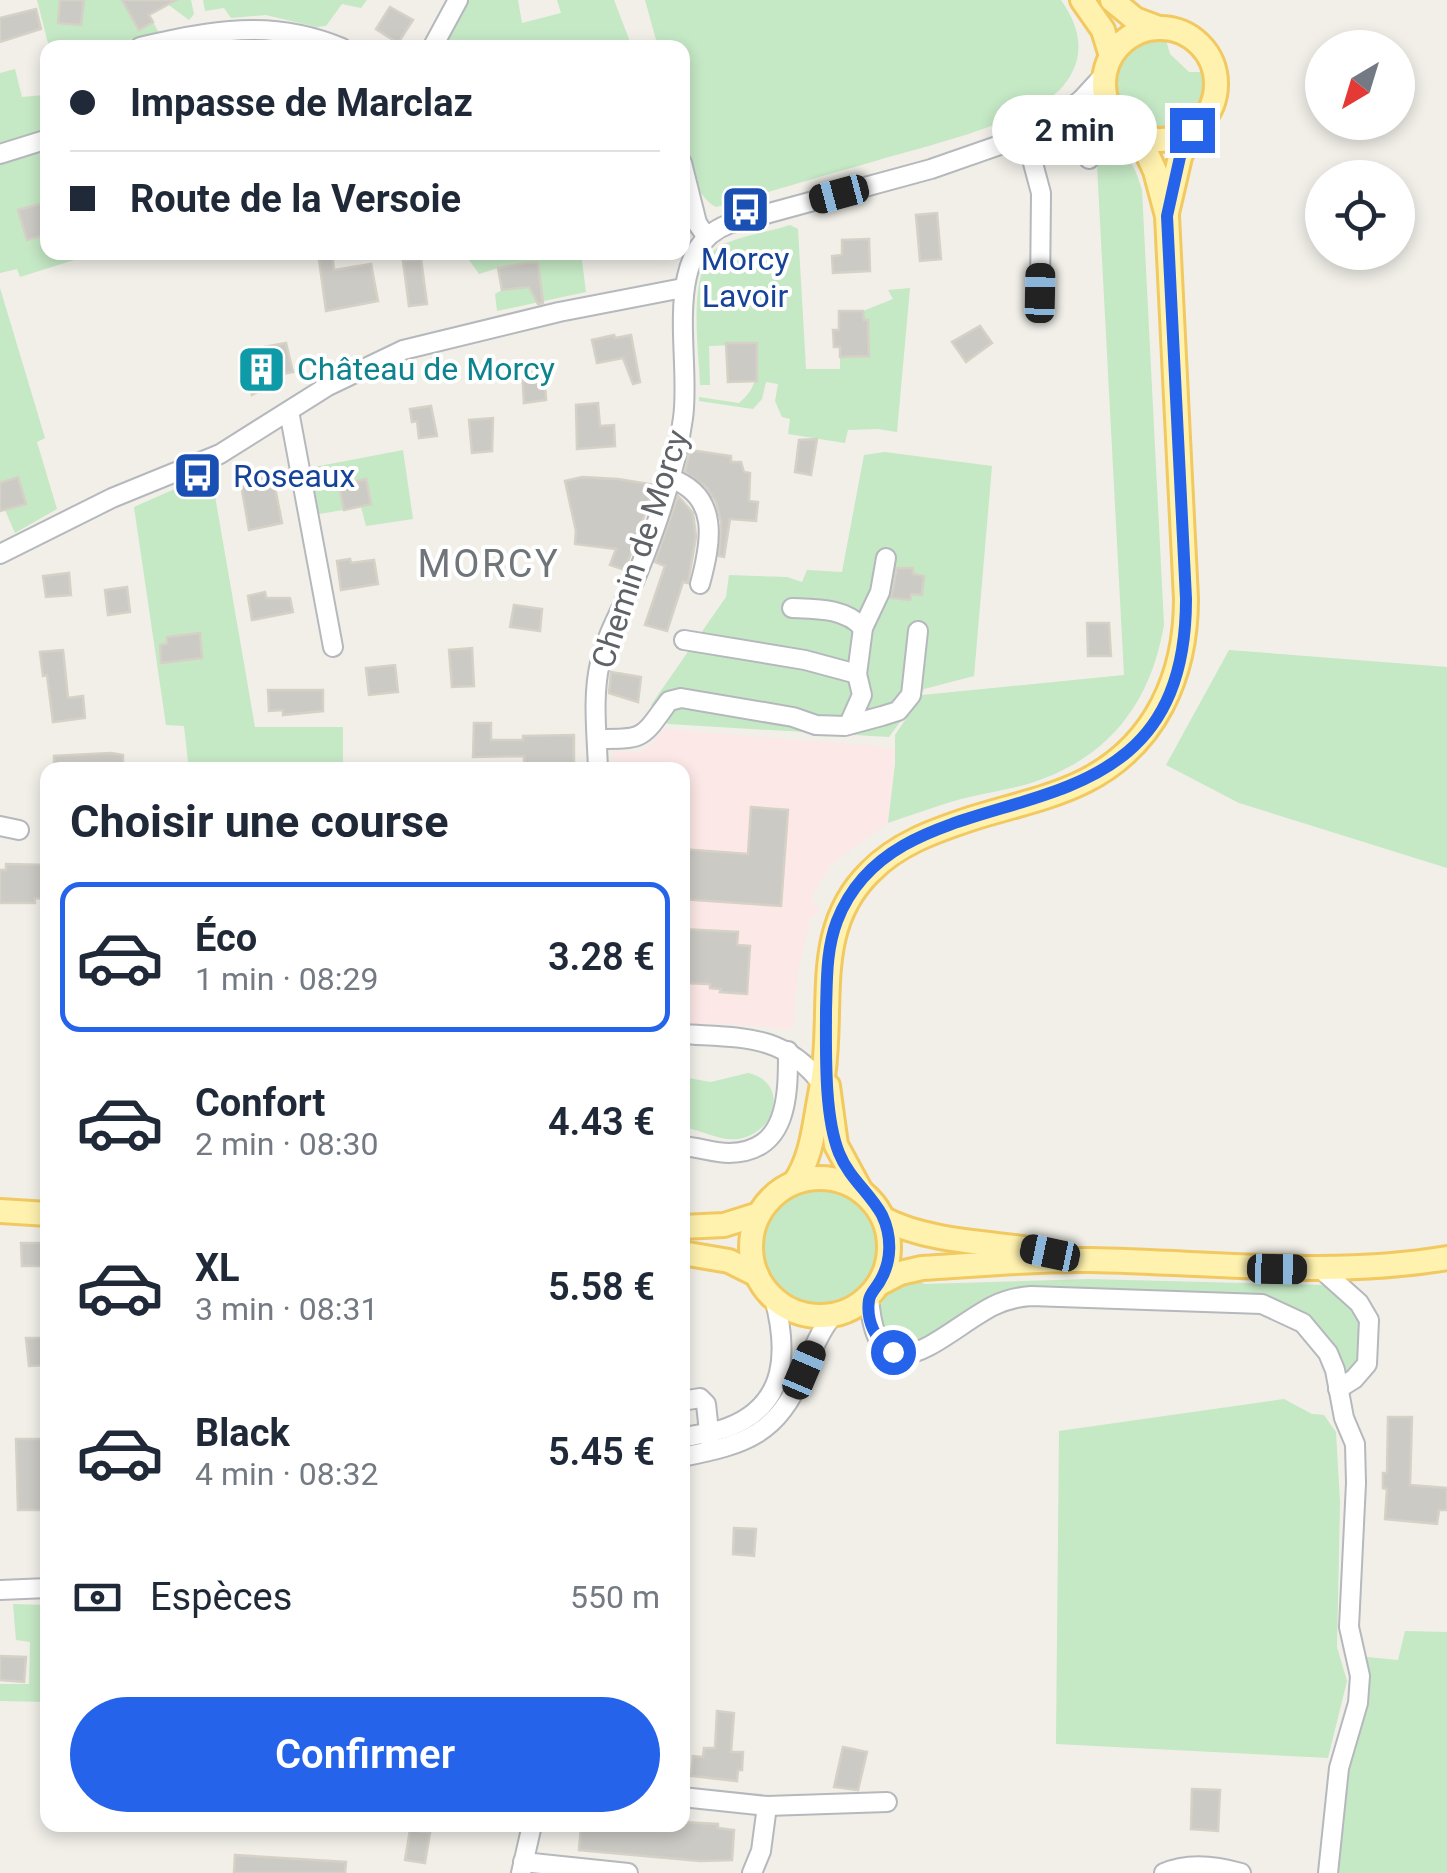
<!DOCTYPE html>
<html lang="fr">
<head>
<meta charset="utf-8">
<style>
  :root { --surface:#fff; --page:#f2f2f3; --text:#1f2937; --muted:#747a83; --line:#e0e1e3; --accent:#2563eb }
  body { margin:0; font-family:Roboto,sans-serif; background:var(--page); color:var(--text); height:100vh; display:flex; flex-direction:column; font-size:38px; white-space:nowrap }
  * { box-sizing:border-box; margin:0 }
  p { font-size:32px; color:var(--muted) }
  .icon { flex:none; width:55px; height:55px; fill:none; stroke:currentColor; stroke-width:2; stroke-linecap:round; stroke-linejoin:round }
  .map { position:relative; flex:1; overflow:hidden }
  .panel { position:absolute; left:40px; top:762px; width:650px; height:1070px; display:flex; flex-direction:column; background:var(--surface); border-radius:20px; box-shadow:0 5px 15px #0003 }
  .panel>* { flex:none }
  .top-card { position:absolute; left:40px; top:40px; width:650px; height:220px; border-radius:20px; box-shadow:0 5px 15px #0003; display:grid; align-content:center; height:220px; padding:0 30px; background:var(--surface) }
  .needle { width:65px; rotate:218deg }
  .controls { position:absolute; left:1305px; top:30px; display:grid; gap:20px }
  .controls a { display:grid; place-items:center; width:110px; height:110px; border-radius:50%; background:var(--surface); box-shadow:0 5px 15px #0003; font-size:50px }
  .end { position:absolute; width:45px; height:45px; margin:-22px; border:12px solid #2563eb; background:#fff; box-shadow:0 0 0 5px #fff }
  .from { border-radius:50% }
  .bubble { position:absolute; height:70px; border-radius:35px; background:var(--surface); box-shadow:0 5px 15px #0003; font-size:32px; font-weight:600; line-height:70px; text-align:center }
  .car { position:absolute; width:30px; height:60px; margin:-30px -15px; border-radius:12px; box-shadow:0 0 8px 2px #0007; background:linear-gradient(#222 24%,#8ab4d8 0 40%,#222 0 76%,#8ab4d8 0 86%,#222 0) }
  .top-card b { display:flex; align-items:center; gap:35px; height:95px; font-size:38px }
  .top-card b+b { border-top:2px solid var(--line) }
  .top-card i { width:25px; height:25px; background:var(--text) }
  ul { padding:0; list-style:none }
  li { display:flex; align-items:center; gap:30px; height:150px; margin:0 20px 15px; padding:0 10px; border:5px solid transparent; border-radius:20px }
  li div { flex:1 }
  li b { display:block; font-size:38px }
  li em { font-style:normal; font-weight:600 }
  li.selected { border-color:var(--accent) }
  li>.icon { width:90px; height:90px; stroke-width:1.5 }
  h2 { padding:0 30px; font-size:45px; line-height:120px }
  .pay { display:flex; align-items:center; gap:25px; height:110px; padding:0 30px; font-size:38px }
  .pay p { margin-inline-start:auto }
  .action { display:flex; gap:20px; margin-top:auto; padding:20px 30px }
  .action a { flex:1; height:115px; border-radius:60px; background:var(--accent); color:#fff; font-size:40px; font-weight:600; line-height:115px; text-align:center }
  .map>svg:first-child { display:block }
  .medical { fill:#fce8e6 }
  .green { fill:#c5e8c5 }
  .building { fill:#cccac5; stroke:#d6d1c6; stroke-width:2.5 }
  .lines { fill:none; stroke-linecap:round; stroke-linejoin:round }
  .minor-casing { stroke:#b5b8bc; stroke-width:22 }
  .major-casing { stroke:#f2c960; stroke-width:28 }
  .minor { stroke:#fff; stroke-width:18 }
  .major { stroke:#fff2af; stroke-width:22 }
  .route { stroke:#2563eb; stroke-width:12 }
  .labels { text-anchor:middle; stroke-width:8; stroke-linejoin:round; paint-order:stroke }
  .transit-label { font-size:32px; fill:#164399; stroke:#fff }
  .culture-label { font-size:32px; fill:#0d838f; stroke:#fff; text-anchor:start }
  .street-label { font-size:32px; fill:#5f6368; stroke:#fff }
  .quarter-label { font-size:38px; letter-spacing:2.5px; fill:#70757a; stroke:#fff }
</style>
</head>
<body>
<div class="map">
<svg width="1447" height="1873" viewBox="0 0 1447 1873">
  <rect width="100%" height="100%" fill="#f1efe8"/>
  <path class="medical" d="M664 729 896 748 888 823 832 863 811 897 820 912 810 918 799 968 792 1029 706 1023 705 1026 683 1025 682 770H612L613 751 639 752 649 747Z"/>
  <g class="green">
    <path d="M37 0H191L194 14 189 20 162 0 147 11 159 33 99 47H49Z"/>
    <path d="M203 0H367L361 8 342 4 326 26 316 27 266 15 231 18 224 8 205 11Z"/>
    <path d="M468 0H518L522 23 561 13 557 0H614L632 47 439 48Z"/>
    <path d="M645 0H1061C1080 27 1087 56 1064 85 1036 121 918 148 872 162 820 177 768 192 716 207 675 184 683 88 682 48L658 47Z"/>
    <path d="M1166 40 1170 54 1189 72H1203C1205 91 1202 109 1185 120 1125 162 1077 44 1166 40Z"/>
    <path d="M15 69 22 97 43 95 47 126 43 132 0 144V73Z"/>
    <path d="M1096 146C1128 152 1133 160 1142 190L1164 625C1150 705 1108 759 1028 784 1006 790 983 794 961 799 936 806 912 815 888 823L895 764V735L922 695 1124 675Z"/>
    <path d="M47 149 48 252 90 255 20 277 17 269 0 273V164Z"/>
    <path d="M790 225 798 229 806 369H840V357L869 355 868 320H863V311L893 299 888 290 910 288 897 432 878 429 848 430 845 443 788 434 790 419 782 417 775 401 778 384 766 382 762 399 753 409 699 401V397L739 403C760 386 757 368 757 344L709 346 710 385H700C699 350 685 263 722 245 743 235 769 232 790 225Z"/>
    <path d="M464 253H581L586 292 497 311 495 294 502 290 498 268 479 274Z"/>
    <path d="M0 288 45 438 37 442 57 509 15 533 5 510 0 511Z"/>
    <path d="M403 450 413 519 366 526 361 507 319 514 309 468Z"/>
    <path d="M885 452 992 466 974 676 924 689 889 737 668 724 651 705 726 597 729 575 787 577 802 582 807 570 842 572 864 455Z"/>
    <path d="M211 473 255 727H343V770H189L184 726 166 725 134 507Z"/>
    <path d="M1229 650 1447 667V868L1239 803 1166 765Z"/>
    <path d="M748 1073C786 1081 779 1126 746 1137 725 1145 703 1130 683 1127L682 1077 711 1082Z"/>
    <circle cx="821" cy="1246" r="57"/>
    <path d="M914 1276 924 1284 1088 1279 1326 1285 1358 1311 1362 1321 1361 1351 1355 1371 1348 1373C1316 1344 1326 1322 1275 1301L1021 1289 923 1346 902 1349 883 1336C874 1303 883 1290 914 1276Z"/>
    <path d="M1284 1399 1312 1414 1324 1415 1336 1432 1340 1503 1337 1647 1347 1681 1328 1758 1056 1744 1059 1431Z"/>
    <path d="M13 1604 47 1605V1702L0 1701V1684H29L30 1642 16 1640Z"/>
    <path d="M1405 1631 1447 1632V1873H1338C1342 1835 1341 1793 1350 1756 1358 1722 1372 1693 1367 1657L1398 1660Z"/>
  </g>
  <g class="building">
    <path d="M60 0H84L81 25 58 23Z"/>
    <path d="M122 0H176L149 15 153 22 139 30Z"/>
    <path d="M390 7 413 20 398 43 376 29Z"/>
    <path d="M36 9 41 29 0 42V18Z"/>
    <path d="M48 202V234L27 240 18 210Z"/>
    <path d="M937 213 941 259 920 261 916 215Z"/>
    <path d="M869 239 870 271 833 273 832 256 842 255V240Z"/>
    <path d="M318 252H332L334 270 371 264 378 301 326 311Z"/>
    <path d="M421 259 427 304 409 306 403 261Z"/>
    <path d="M526 263H538L543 303 538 304 529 287 502 290 498 268Z"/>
    <path d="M839 311H863L864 320H868L869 356 840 357V347H834L833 330H839Z"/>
    <path d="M980 326 992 343 966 362 952 342Z"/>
    <path d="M614 335 615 338 631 335 640 382 633 384 623 358 597 363 592 340Z"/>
    <path d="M286 343 293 372 278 375 279 381 252 395 245 367 250 366 247 350Z"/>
    <path d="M726 343H757V381L728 382Z"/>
    <path d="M544 368 546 400 524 403 522 370Z"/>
    <path d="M598 403 600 426 614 425 615 446 577 449 576 405Z"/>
    <path d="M431 406 437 436 419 438 417 421 412 422 410 409Z"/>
    <path d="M493 418 492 451 472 453 469 420Z"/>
    <path d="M817 439 811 475 795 472 799 440Z"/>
    <path d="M690 450 731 456V462H741L744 472 750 473 749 501 758 502 756 521 730 519 724 557 719 556 721 522 716 502 706 487 685 472Z"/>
    <path d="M272 472 282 523 249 530 240 479Z"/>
    <path d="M18 477 26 504 0 511V483Z"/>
    <path d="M582 477 618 479 655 485 625 570 610 565 616 549 575 544 576 531 565 481Z"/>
    <path d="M366 479 371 504 344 510 339 485Z"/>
    <path d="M678 496 693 513 696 537 688 583 683 582 667 631 645 625 665 566 655 562Z"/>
    <path d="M350 559 351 563 374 560 378 584 341 590 337 561Z"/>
    <path d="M897 568H913V574L924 576 922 595 911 594 910 600 891 598Z"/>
    <path d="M69 573 71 595 46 597 43 576Z"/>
    <path d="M127 587 130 612 108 615 105 590Z"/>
    <path d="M265 592 266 598H290L293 612 252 620 248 596Z"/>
    <path d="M514 605 542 609 540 631 510 627Z"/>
    <path d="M1087 623H1109L1111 656H1088Z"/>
    <path d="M200 633 202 658 161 663 160 645 167 644V637Z"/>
    <path d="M472 648 474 686 452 687 449 650Z"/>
    <path d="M63 650 68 698 83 696 85 718 53 722 47 675 43 676 40 652Z"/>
    <path d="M395 665 398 692 369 695 366 668Z"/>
    <path d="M611 672 641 677 638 702 609 693Z"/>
    <path d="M268 690H323V711L283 715V710L269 711Z"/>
    <path d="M474 723H491V740H523V736L574 735V770H524V756L473 757Z"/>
    <path d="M111 753 123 755V770H54V756Z"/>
    <path d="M751 807 788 810 781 906 682 899V849L748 854Z"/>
    <path d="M6 864 48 865V899L35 898V903H0V870H6Z"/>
    <path d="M682 929 738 932 737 945 750 946 747 994 720 992 721 989 710 988V984L682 983Z"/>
    <path d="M21 1243H48V1266H22Z"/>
    <path d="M26 1338H47L45 1365 29 1366Z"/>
    <path d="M1388 1417H1412L1410 1485 1447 1488V1510H1439L1437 1524 1385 1519 1387 1489 1383 1488V1473H1387Z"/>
    <path d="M16 1439H43L48 1460 45 1510H18Z"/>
    <path d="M734 1528 756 1529 754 1556 733 1554Z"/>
    <path d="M0 1656 26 1657 24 1682 0 1680Z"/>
    <path d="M717 1711 734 1713 731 1752H743L742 1770H738L737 1781 691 1776 693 1756 703 1757 704 1748H715Z"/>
    <path d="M843 1747 867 1752 858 1790 834 1787Z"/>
    <path d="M1192 1789 1220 1790 1218 1831 1191 1829Z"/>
    <path d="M682 1822 718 1824V1828L734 1830 732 1860 700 1861 579 1850 581 1825H682Z"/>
    <path d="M410 1830 430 1833 425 1863 405 1860Z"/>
    <path d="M235 1855 346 1862 345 1873H234Z"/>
  </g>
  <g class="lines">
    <defs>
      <g id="minor">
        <path d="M140 47C211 31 271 18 342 48"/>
        <path d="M432 48 458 0"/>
        <path d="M1080 119 1089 159"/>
        <path d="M1045 130 1124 127"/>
        <path d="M1026 137 1041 193 1040 293"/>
        <path d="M0 154 48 139"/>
        <path d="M682 163 697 223 706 236"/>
        <path d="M289 411 333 647"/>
        <path d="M669 478C721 495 711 543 700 584"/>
        <path d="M0 554 112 498 220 454 328 386 403 350 559 312 683 288"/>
        <path d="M792 608C817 609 845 608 863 628"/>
        <path d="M684 640 805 660 857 674"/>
        <path d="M849 724 862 695 857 674 863 628 880 592 886 558"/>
        <path d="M597 739C646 739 641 739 669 701L681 698 793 717 816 725 845 726 882 716 898 711 911 695 918 631"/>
        <path d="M598 770C597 735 592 697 600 663 607 632 626 602 638 572 658 523 676 470 683 418 692 359 659 249 729 224L931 169 1043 130 1082 99 1105 74"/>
        <path d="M0 826 19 830"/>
        <path d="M682 1034C741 1038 783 1033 822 1084"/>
        <path d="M682 1146C698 1147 714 1153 729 1153 789 1152 788 1094 788 1051"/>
        <path d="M1321 1269 1359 1303 1369 1320 1367 1364 1354 1379 1338 1389"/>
        <path d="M869 1296C876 1408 945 1330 993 1306 1005 1300 1017 1297 1031 1296L1262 1304 1303 1323 1328 1353 1335 1370 1344 1418 1355 1444 1356 1483 1349 1627 1360 1676 1358 1703 1339 1768 1328 1873"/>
        <path d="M682 1401 700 1398 706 1404 710 1441"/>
        <path d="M682 1438C698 1434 714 1433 729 1427 788 1404 788 1350 774 1298"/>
        <path d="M682 1457C747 1444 777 1435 804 1371 812 1351 820 1331 833 1315"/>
        <path d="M0 1590 48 1588"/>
        <path d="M682 1797 767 1806 887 1802"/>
        <path d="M523 1862 628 1873"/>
        <path d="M521 1873 532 1825"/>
        <path d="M752 1873 761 1851 767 1806"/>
        <path d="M1164 1873C1188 1862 1217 1866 1241 1873"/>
      </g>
      <g id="major">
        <path d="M1082 0 1103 30 1111 56"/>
        <path d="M1112 0 1135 19 1159 28"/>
        <circle cx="1160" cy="84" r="56"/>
        <path d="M1167 213 1180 157 1192 131"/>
        <path d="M828 1086 836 1145 861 1191"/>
        <circle cx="820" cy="1247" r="69"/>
        <path d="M795 1182C808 1162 812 1141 816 1118 819 1098 824 1078 825 1058 831 991 817 924 870 872 897 844 934 831 970 819 1007 807 1049 799 1085 781 1156 745 1186 675 1186 599L1167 216 1155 171 1139 136"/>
        <path d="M0 1211 48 1214"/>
        <path d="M884 1219C932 1244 1000 1242 1054 1253"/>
        <path d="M682 1227 724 1225 759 1214"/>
        <path d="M682 1253 729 1261 757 1275"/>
        <path d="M879 1284 900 1273 922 1268C978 1265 1034 1259 1090 1260 1209 1262 1328 1278 1447 1258"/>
      </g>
    </defs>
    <use href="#minor" class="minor-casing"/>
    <use href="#major" class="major-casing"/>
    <use href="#minor" class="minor"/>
    <use href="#major" class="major"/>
  </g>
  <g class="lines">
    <path class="route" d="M893 1352C875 1341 866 1320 869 1300 870 1293 877 1287 880 1281 892 1261 892 1236 882 1215 870 1193 849 1178 839 1153 824 1115 826 1052 826 1010 827 980 826 950 837 921 902 752 1186 869 1186 599L1167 216 1180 157 1192 130"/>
  </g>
  <defs>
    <symbol id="bus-square" viewBox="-11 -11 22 22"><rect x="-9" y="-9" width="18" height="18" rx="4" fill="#1a4fb4" stroke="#fff"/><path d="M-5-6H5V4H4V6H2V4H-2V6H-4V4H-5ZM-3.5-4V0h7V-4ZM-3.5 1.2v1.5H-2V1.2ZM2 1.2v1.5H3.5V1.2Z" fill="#fff"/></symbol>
    <symbol id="building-square" viewBox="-11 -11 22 22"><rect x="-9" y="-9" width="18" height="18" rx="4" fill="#0f9aa8" stroke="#fff"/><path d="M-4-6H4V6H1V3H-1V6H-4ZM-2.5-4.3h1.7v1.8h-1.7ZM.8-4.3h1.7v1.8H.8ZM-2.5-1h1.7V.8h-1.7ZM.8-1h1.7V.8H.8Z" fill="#fff"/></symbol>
  </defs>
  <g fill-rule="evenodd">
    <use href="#bus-square" x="718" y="182" width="55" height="55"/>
    <use href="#building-square" x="234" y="342" width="55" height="55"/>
    <use href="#bus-square" x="170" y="448" width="55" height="55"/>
  </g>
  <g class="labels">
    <g class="transit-label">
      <text x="745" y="270">Morcy<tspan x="745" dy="37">Lavoir</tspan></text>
      <text x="233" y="487" text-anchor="start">Roseaux</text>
    </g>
    <g class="culture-label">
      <text x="297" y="380">Château de Morcy</text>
    </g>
    <g class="street-label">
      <text transform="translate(640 549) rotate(-72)" y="11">Chemin de Morcy</text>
    </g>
    <g class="quarter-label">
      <text x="489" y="577">MORCY</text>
    </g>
  </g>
</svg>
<div class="controls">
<a><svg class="needle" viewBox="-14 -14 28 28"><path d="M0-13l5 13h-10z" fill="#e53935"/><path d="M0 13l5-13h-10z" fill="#747a83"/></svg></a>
<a><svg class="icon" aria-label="locate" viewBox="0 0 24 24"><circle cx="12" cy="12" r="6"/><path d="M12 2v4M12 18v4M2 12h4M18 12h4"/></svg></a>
</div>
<i class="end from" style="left:893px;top:1352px"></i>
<i class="end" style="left:1192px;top:130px"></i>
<div class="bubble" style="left:992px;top:95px;width:165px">2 min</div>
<i class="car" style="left:839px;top:194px;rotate:255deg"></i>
<i class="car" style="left:1040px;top:293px;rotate:1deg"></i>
<i class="car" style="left:1050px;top:1253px;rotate:282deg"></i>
<i class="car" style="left:1277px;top:1269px;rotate:91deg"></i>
<i class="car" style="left:804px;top:1370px;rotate:23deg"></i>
<div class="top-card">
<b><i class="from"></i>Impasse de Marclaz</b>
<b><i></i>Route de la Versoie</b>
</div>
<section class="panel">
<h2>Choisir une course</h2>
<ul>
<li class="selected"><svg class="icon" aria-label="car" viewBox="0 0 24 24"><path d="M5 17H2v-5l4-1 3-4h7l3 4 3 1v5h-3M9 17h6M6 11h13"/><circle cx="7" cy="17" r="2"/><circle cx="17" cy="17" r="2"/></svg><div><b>Éco</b><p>1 min · 08:29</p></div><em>3.28 €</em></li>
<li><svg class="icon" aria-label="car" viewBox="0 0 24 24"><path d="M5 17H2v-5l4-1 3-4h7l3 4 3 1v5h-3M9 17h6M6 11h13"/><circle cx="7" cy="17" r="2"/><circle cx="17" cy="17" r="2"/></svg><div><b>Confort</b><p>2 min · 08:30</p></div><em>4.43 €</em></li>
<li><svg class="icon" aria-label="car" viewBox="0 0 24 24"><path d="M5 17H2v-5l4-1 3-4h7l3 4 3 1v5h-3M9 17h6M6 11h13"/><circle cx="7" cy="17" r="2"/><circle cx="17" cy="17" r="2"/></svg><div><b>XL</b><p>3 min · 08:31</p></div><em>5.58 €</em></li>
<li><svg class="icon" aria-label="car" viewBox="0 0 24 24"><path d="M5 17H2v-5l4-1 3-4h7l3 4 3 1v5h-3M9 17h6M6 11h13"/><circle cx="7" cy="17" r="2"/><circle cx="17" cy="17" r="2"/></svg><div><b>Black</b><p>4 min · 08:32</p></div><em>5.45 €</em></li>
</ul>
<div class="pay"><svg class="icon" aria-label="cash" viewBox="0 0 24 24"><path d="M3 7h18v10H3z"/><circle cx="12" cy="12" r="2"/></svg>Espèces<p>550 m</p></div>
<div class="action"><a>Confirmer</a></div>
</section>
</div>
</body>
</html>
